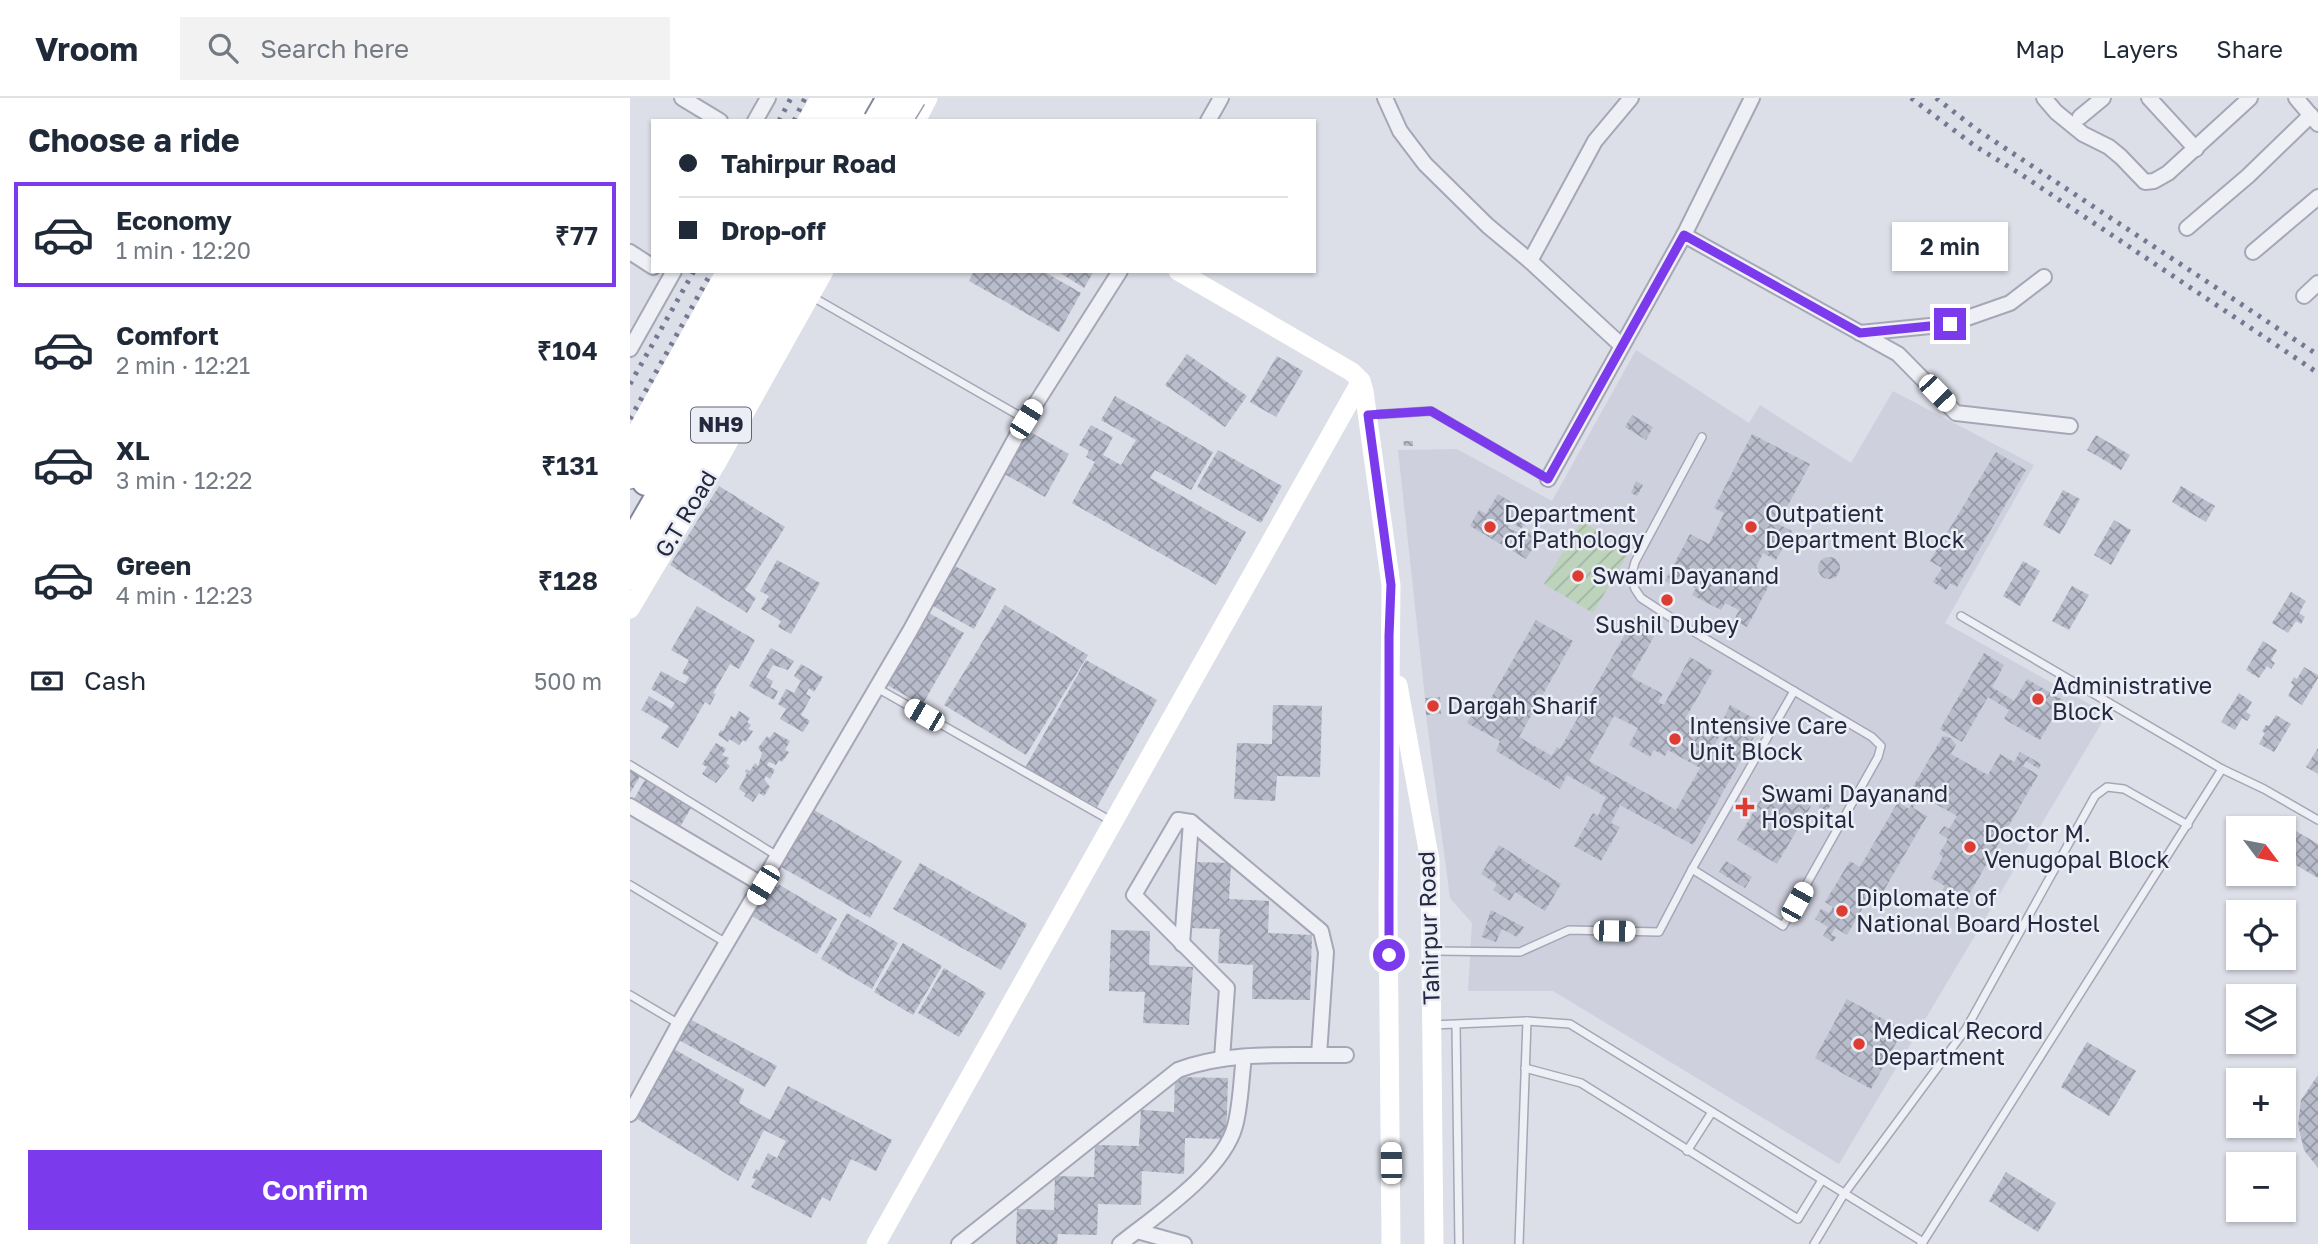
<!DOCTYPE html>
<html lang="en">
<head>
<meta charset="utf-8">
<style>
  :root { --surface:#fff; --page:#f2f2f3; --text:#1f2937; --muted:#747a83; --line:#e0e1e3; --accent:#7c3aed }
  body { margin:0; font-family:"Golos Text",sans-serif; background:var(--page); color:var(--text); height:100vh; display:flex; flex-direction:column; font-size:26px; white-space:nowrap }
  * { box-sizing:border-box; margin:0 }
  p { font-size:23px; color:var(--muted) }
  .icon { flex:none; width:38px; height:38px; fill:none; stroke:currentColor; stroke-width:2; stroke-linecap:round; stroke-linejoin:round }
  .map { position:relative; flex:1; overflow:hidden }
  .side { display:flex; flex-direction:column; background:var(--surface); width:630px }
  .side>* { flex:none }
  .top-card { position:absolute; left:21px; top:21px; width:665px; height:154px; border-radius:0px; box-shadow:0 2px 5px #0004; display:grid; align-content:center; height:154px; padding:0 28px; background:var(--surface) }
  .needle { width:46px; rotate:122deg }
  .buttons { position:absolute; left:1596px; top:718px; display:grid; gap:14px }
  .buttons a { display:grid; place-items:center; width:70px; height:70px; border-radius:0px; background:var(--surface); box-shadow:0 2px 5px #0004; font-size:35px }
  .end { position:absolute; width:32px; height:32px; margin:-16px; border:9px solid #7c3aed; background:#fff; box-shadow:0 0 0 4px #fff }
  .from { border-radius:50% }
  .bubble { position:absolute; height:49px; border-radius:0px; background:var(--surface); box-shadow:0 2px 5px #0004; font-size:23px; font-weight:600; line-height:49px; text-align:center }
  .car { position:absolute; width:21px; height:42px; margin:-21px -10px; border-radius:9px; box-shadow:0 0 5px 2px #0007; background:linear-gradient(#fff 24%,#345 0 40%,#fff 0 76%,#345 0 86%,#fff 0) }
  .top-card b { display:flex; align-items:center; gap:24px; height:66px; font-size:26px }
  .top-card b+b { border-top:2px solid var(--line) }
  .top-card i { width:18px; height:18px; background:var(--text) }
  ul { padding:0; list-style:none }
  li { display:flex; align-items:center; gap:21px; height:105px; margin:0 14px 10px; padding:0 14px; border:4px solid transparent; border-radius:0px }
  li div { flex:1 }
  li b { display:block; font-size:26px }
  li em { font-style:normal; font-weight:600 }
  li.selected { border-color:var(--accent) }
  li>.icon { width:63px; height:63px; stroke-width:1.5 }
  h2 { padding:0 28px; font-size:32px; line-height:84px }
  .pay { display:flex; align-items:center; gap:18px; height:77px; padding:0 28px; font-size:26px }
  .pay p { margin-inline-start:auto }
  .action { display:flex; gap:14px; margin-top:auto; padding:14px 28px }
  .action a { flex:1; height:80px; border-radius:0px; background:var(--accent); color:#fff; font-size:28px; font-weight:600; line-height:80px; text-align:center }
  header { display:flex; align-items:center; gap:42px; box-sizing:border-box; height:98px; padding:0 35px; background:var(--surface); border-bottom:2px solid var(--line) }
  header strong { font-size:33px }
  nav { display:flex; gap:38px; margin-inline-start:auto; font-size:24px }
  .search { width:490px; height:63px; background:var(--page); display:flex; align-items:center; gap:18px; box-sizing:border-box; padding:0 24px; border-radius:0px; color:var(--muted); font-size:26px }
  main { display:flex; flex:1; min-height:0 }
  .map>svg:first-child { display:block }
  .built { fill:#ced0dd }
  .garden { fill:url(#garden-furrows) }
  .building { fill:url(#building-cross-hatch); fill-rule:evenodd }
  .lines { fill:none; stroke-linecap:round; stroke-linejoin:round }
  .lane-casing { stroke:#a5a7b6; stroke-width:10 }
  .street-casing { stroke:#a5a7b6; stroke-width:18 }
  .primary-casing { stroke:#9a9fb5; stroke-width:26 }
  .highway-casing { stroke:#8287a0; stroke-width:30 }
  .lane { stroke:#eff0f6; stroke-width:7 }
  .street { stroke:#eff0f6; stroke-width:14 }
  .secondary { stroke:#fff; stroke-width:19 }
  .primary { stroke:#fff; stroke-width:23 }
  .highway { stroke:#fff; stroke-width:26 }
  .rail { stroke:#747993; stroke-width:5; stroke-dasharray:3.5 7; stroke-linecap:butt }
  .primary-bridge-casing { stroke:#9a9fb5; stroke-width:26; stroke-linecap:butt }
  .highway-bridge-casing { stroke:#8287a0; stroke-width:30; stroke-linecap:butt }
  .primary-bridge { stroke:#fff; stroke-width:23 }
  .highway-bridge { stroke:#fff; stroke-width:26 }
  .route { stroke:#7c3aed; stroke-width:9 }
  .poi-dot { fill:#dd3c32; stroke:#eceef6; stroke-width:2.5 }
  .labels { text-anchor:middle; stroke-width:5; stroke-linejoin:round; paint-order:stroke }
  .shield { fill:#eceef6; stroke:#606377; stroke-width:2 }
  .shield-label { font-size:21px; font-weight:bold; fill:#242840 }
  .street-label { font-size:23px; fill:#242840; stroke:#eceef6 }
  .poi-label { font-size:23px; fill:#242840; stroke:#eceef6; text-anchor:start }
</style>
</head>
<body>
<header>
<strong>Vroom</strong>
<div class="search"><svg class="icon" aria-label="search" viewBox="0 0 24 24"><circle cx="10" cy="10" r="6"/><path d="M15 15l6 6"/></svg>Search here</div>
<nav><a>Map</a><a>Layers</a><a>Share</a></nav>
</header>
<main>
<section class="side">
<h2>Choose a ride</h2>
<ul>
<li class="selected"><svg class="icon" aria-label="car" viewBox="0 0 24 24"><path d="M5 17H2v-5l4-1 3-4h7l3 4 3 1v5h-3M9 17h6M6 11h13"/><circle cx="7" cy="17" r="2"/><circle cx="17" cy="17" r="2"/></svg><div><b>Economy</b><p>1 min · 12:20</p></div><em>₹77</em></li>
<li><svg class="icon" aria-label="car" viewBox="0 0 24 24"><path d="M5 17H2v-5l4-1 3-4h7l3 4 3 1v5h-3M9 17h6M6 11h13"/><circle cx="7" cy="17" r="2"/><circle cx="17" cy="17" r="2"/></svg><div><b>Comfort</b><p>2 min · 12:21</p></div><em>₹104</em></li>
<li><svg class="icon" aria-label="car" viewBox="0 0 24 24"><path d="M5 17H2v-5l4-1 3-4h7l3 4 3 1v5h-3M9 17h6M6 11h13"/><circle cx="7" cy="17" r="2"/><circle cx="17" cy="17" r="2"/></svg><div><b>XL</b><p>3 min · 12:22</p></div><em>₹131</em></li>
<li><svg class="icon" aria-label="car" viewBox="0 0 24 24"><path d="M5 17H2v-5l4-1 3-4h7l3 4 3 1v5h-3M9 17h6M6 11h13"/><circle cx="7" cy="17" r="2"/><circle cx="17" cy="17" r="2"/></svg><div><b>Green</b><p>4 min · 12:23</p></div><em>₹128</em></li>
</ul>
<div class="pay"><svg class="icon" aria-label="cash" viewBox="0 0 24 24"><path d="M3 7h18v10H3z"/><circle cx="12" cy="12" r="2"/></svg>Cash<p>500 m</p></div>
<div class="action"><a>Confirm</a></div>
</section>
<div class="map">
<svg width="1688" height="1146" viewBox="0 0 1688 1146">
  <defs>
    <pattern id="garden-furrows" width="10" height="10" patternUnits="userSpaceOnUse" patternTransform="scale(1.75)"><rect width="10" height="10" fill="#bdd3bc"/><path d="M-1 1l2-2M0 10L10 0M9 11l2-2" fill="none" stroke="#a2b5a3"/></pattern>
    <pattern id="building-cross-hatch" width="8" height="8" patternUnits="userSpaceOnUse" patternTransform="scale(1.75)"><rect width="8" height="8" fill="#b9bccb"/><path d="M0 0l8 8M0 8l8-8" fill="none" stroke="#9699a6"/></pattern>
  </defs>
  <rect width="100%" height="100%" fill="#dcdee8"/>
  <path class="built" d="M1006 252 1119 325 1130 307 1221 365 1263 293 1404 367 1315 525 1477 616 1209 1066 923 893H838L842 825 820 800 796 617 811 616 810 599 795 600 768 352 827 351 922 403Z"/>
  <path class="garden" d="M951 423 1000 452 963 515 914 486Z"/>
  <g class="building">
    <path d="M344 173H413L451 195 429 234 339 183Z"/>
    <path d="M427 173H464L454 190Z"/>
    <path d="M557 256 617 298 595 329 535 287Z"/>
    <path d="M647 258 673 273 646 319 620 304Z"/>
    <path d="M485 298 583 354 561 392 525 372 520 380 616 434 586 487 442 405 465 364 456 359 459 353 449 347 461 327 483 339 473 357 491 367 506 342 471 322Z"/>
    <path d="M1002 317 1023 329 1016 342 995 329Z"/>
    <path d="M395 331 439 356 415 399 371 374Z"/>
    <path d="M1122 336 1180 366 1148 426 1162 433 1146 462 1133 455 1126 469 1144 478 1117 529 1104 522 1109 512 1095 505 1091 512 1062 497 1066 490 1048 481 1045 488 1035 483 1060 436 1079 446 1094 415 1084 410Z"/>
    <path d="M1466 337 1500 357 1491 372 1457 352Z"/>
    <path d="M773 343H783V348H774Z"/>
    <path d="M588 352 652 388 631 425 567 389Z"/>
    <path d="M1366 354 1396 372 1327 489 1320 485 1316 492 1303 484 1312 470 1300 463Z"/>
    <path d="M1006 383 1013 387 1007 398 1001 395Z"/>
    <path d="M89 388 155 429 115 492 126 500 117 515 40 467Z"/>
    <path d="M1551 388 1585 408 1576 424 1542 404Z"/>
    <path d="M1433 392 1450 401 1430 436 1413 427Z"/>
    <path d="M868 396 889 409 885 418 894 422 895 427 891 430 881 425 878 430 887 434H901L906 445 896 461 840 428 849 412 856 416Z"/>
    <path d="M1484 422 1501 432 1481 467 1464 457Z"/>
    <circle cx="1199" cy="470" r="11"/>
    <path d="M147 462 190 485 161 536 148 529 151 523 131 511 139 498 130 493Z"/>
    <path d="M1393 463 1410 473 1390 508 1373 498Z"/>
    <path d="M325 468 366 491 344 531 303 508Z"/>
    <path d="M1442 488 1459 497 1439 532 1422 523Z"/>
    <path d="M1661 494 1676 503 1669 515 1675 519 1671 526 1666 523 1658 535 1642 525Z"/>
    <path d="M1034 496 1042 501 1038 509 1030 504Z"/>
    <path d="M375 507 458 557 396 657 314 607Z"/>
    <path d="M67 508 125 542 109 571 100 566 83 595 86 596 80 607 75 604 48 650 31 640 39 628 11 612 19 598 41 611 45 605 21 591 31 573 55 586 59 579 52 575 59 562 41 552Z"/>
    <path d="M294 512 334 535 292 607 252 584Z"/>
    <path d="M1006 517 1030 528 1001 579 1033 596 1028 604 1034 607 1060 559 1083 573 1055 621 1062 625 1066 619 1092 633 1083 650 1087 651 1100 630 1091 626 1100 607 1132 625 1063 747 990 707 981 725 990 729 971 763 944 748 963 715 968 718 976 699 937 677 930 691 866 653 870 643 837 625 849 603 857 607 906 522 943 543 889 639 922 658 927 649 930 651ZM984 618 1008 630 999 647 1020 659 1024 652 1035 658 1038 652 1070 670 1046 712 959 663Z"/>
    <path d="M1633 543 1647 552 1641 562 1645 565 1641 571 1637 568 1629 580 1616 572Z"/>
    <path d="M141 550 164 563 158 572 143 567 136 579 143 583 140 589 148 593 144 602 119 588Z"/>
    <path d="M1354 555 1374 567 1362 589 1384 603 1397 581 1433 602 1410 642 1374 621 1379 612 1358 599 1332 644 1310 631Z"/>
    <path d="M456 562 527 602 467 709 395 670Z"/>
    <path d="M171 566 193 579 184 594 179 590 176 596 181 599 171 617 180 623 173 634 150 621 156 611 148 606 156 591 164 595 171 583 164 578Z"/>
    <path d="M1674 569 1688 577V580L1672 607 1658 598 1664 587 1661 585 1664 579 1667 581Z"/>
    <path d="M1609 595 1622 604 1616 614 1621 617 1617 623 1612 620 1605 632 1591 624Z"/>
    <path d="M810 599 811 616 796 617 795 600Z"/>
    <path d="M643 607 692 608 690 679 647 678 645 703 604 701 607 645 642 646Z"/>
    <path d="M109 613 120 620 117 624 121 627 118 631 123 633 116 644 113 642 109 647 99 641 98 644 88 637 91 632 93 633 101 618 105 620Z"/>
    <path d="M1646 617 1661 626 1644 654 1629 646 1635 635 1632 633 1636 627 1639 628Z"/>
    <path d="M144 634 160 643 155 652 159 654 152 664 149 662 146 667 139 664 137 667 145 672 140 681 136 678 134 681 140 689 134 698 129 695 123 704 114 698 116 696 109 691 117 675 115 674 116 671 120 673 125 665 128 668 132 655 128 650 137 638 140 640Z"/>
    <path d="M1313 638 1321 640 1326 647 1321 656 1358 677 1370 656 1384 664 1390 654 1411 666 1409 671 1396 663 1393 668 1408 677 1337 800 1320 791 1314 801 1329 809 1327 813 1307 801 1315 788 1301 780 1313 759 1309 756 1318 741 1309 735 1314 728 1319 731 1327 718 1297 701 1295 705 1288 701 1283 710 1297 718 1250 799 1242 794 1217 837 1205 830 1201 837 1206 839 1203 844 1193 838 1198 829 1185 821 1191 811 1199 815 1203 809 1195 804 1220 763 1230 769 1268 704 1279 711 1285 701 1278 697Z"/>
    <path d="M86 645 96 651 92 657 99 660 96 665 100 668 86 685 72 676 77 669 72 666Z"/>
    <path d="M1688 650V676L1676 669Z"/>
    <path d="M0 668 12 675 0 695Z"/>
    <path d="M15 682 61 710 47 734 1 706Z"/>
    <path d="M1141 684 1181 708 1147 766 1107 742Z"/>
    <path d="M1195 699 1203 704 1196 714 1188 709Z"/>
    <path d="M179 709 272 763 240 820 146 766Z"/>
    <path d="M1666 733 1688 746V780L1654 760V755Z"/>
    <path d="M869 747 931 786 915 813 885 794 880 803 863 792 867 786 851 776Z"/>
    <path d="M1096 763 1122 779 1115 790 1089 774Z"/>
    <path d="M564 764 601 765 599 801 639 803 638 835 682 837 680 902 622 901 623 867 588 865 590 831 560 830Z"/>
    <path d="M290 765 397 826 371 872 263 811Z"/>
    <path d="M143 783 207 821 187 856 122 818Z"/>
    <path d="M861 812 894 829 887 839 872 831 866 844 852 839Z"/>
    <path d="M217 815 268 845 242 891 191 861Z"/>
    <path d="M481 832 520 833 519 867 563 869 559 927 513 925 515 894 479 893Z"/>
    <path d="M273 845 312 868 283 917 244 894Z"/>
    <path d="M314 870 356 895 329 939 288 915Z"/>
    <path d="M1217 901 1273 932 1241 991 1185 960Z"/>
    <path d="M56 919 147 968 135 989 45 940Z"/>
    <path d="M1457 944 1506 973 1479 1018 1431 989Z"/>
    <path d="M44 951 114 991 109 1005 140 1022 158 988 262 1042 246 1073 221 1061 200 1103 192 1099 181 1120 121 1089 126 1081 122 1080 126 1071 129 1073 138 1055 147 1060 156 1043 134 1032 108 1083 4 1019Z"/>
    <path d="M1688 977V1070L1674 1052 1668 1027 1671 1002Z"/>
    <path d="M545 979 598 980 596 1041 555 1040 554 1076 512 1073 511 1107 468 1106 467 1137 428 1136 427 1146H386L387 1111 424 1112 425 1078 464 1079 465 1047 509 1048 511 1012 544 1014Z"/>
    <path d="M1376 1074 1426 1105 1408 1134 1359 1103Z"/>
  </g>
  <g class="lines">
    <defs>
      <g id="lane">
        <path d="M181 198 395 321"/>
        <path d="M739 317 801 313 918 381"/>
        <path d="M1331 518 1592 671 1634 691 1688 722"/>
        <path d="M247 590 483 724"/>
        <path d="M0 667 149 759"/>
        <path d="M1062 771 1153 828 1248 659 1251 648 1242 639 1054 528 1011 500 1005 491 1001 479 1005 464 1072 339"/>
        <path d="M0 787 98 846"/>
        <path d="M804 853 890 854 939 832 1029 834 1062 771 1164 593"/>
        <path d="M0 897 49 926"/>
        <path d="M802 927 897 923 940 926 1293 1144 1291 1146"/>
        <path d="M826 927 829 1146"/>
        <path d="M895 970 951 985 1168 1121 1192 1082"/>
        <path d="M1057 1053 1082 1014"/>
        <path d="M1293 1144 1592 671"/>
        <path d="M889 1146 897 923"/>
        <path d="M1184 1146 1214 1096 1336 931 1465 698 1477 689 1494 691 1558 727"/>
      </g>
      <g id="street">
        <path d="M52 0 90 23"/>
        <path d="M755 0 770 33 795 66 858 128 900 163 992 248"/>
        <path d="M1414 0 1426 14 1453 36 1479 49 1491 59 1515 84 1524 83 1538 75 1620 0"/>
        <path d="M1519 0 1566 51"/>
        <path d="M1666 0 1688 26"/>
        <path d="M1450 19 1473 0"/>
        <path d="M125 23 138 0"/>
        <path d="M578 23 591 0"/>
        <path d="M1557 130 1618 78 1681 17"/>
        <path d="M1054 137 1122 0"/>
        <path d="M0 154 23 169"/>
        <path d="M1623 154 1688 99"/>
        <path d="M900 163 965 43 1001 0"/>
        <path d="M1674 198 1688 185"/>
        <path d="M1230 235 1320 226 1380 205 1414 179"/>
        <path d="M0 251 44 173"/>
        <path d="M918 381 1054 137 1268 256 1326 315 1440 328"/>
        <path d="M0 708 133 787"/>
        <path d="M552 846 561 724"/>
        <path d="M592 961 597 890 504 797 548 722 561 724 691 833 696 854 689 957"/>
        <path d="M0 1016 49 926 280 533 396 321 490 173"/>
        <path d="M507 1133 554 1146"/>
        <path d="M329 1146 548 972C601 952 661 958 716 957"/>
        <path d="M490 1146C525 1118 593 1073 605 1028 611 1006 611 981 614 959"/>
      </g>
      <g id="primary">
        <path d="M197 23 209 0"/>
        <path d="M0 379 114 173"/>
        <path d="M0 480 181 173"/>
      </g>
      <g id="highway">
        <path d="M220 23 233 0"/>
        <path d="M16 384 135 173"/>
        <path d="M0 448 160 173"/>
      </g>
    </defs>
    <use href="#lane" class="lane-casing"/>
    <use href="#street" class="street-casing"/>
    <use href="#primary" class="primary-casing"/>
    <use href="#highway" class="highway-casing"/>
    <use href="#lane" class="lane"/>
    <use href="#street" class="street"/>
    <g class="secondary">
      <path d="M177 23 190 0"/>
      <path d="M286 23 298 0"/>
      <path d="M548 173 722 274 731 283 734 293 761 487 758 807 761 1146"/>
      <path d="M0 346 96 173"/>
      <path d="M0 511 86 366 194 173"/>
      <path d="M768 587 800 763 804 1146"/>
      <path d="M246 1146 731 283"/>
    </g>
    <use href="#primary" class="primary"/>
    <use href="#highway" class="highway"/>
    <g class="rail">
      <path d="M1281 0 1345 48 1392 77 1688 275"/>
      <path d="M1306 0 1346 31 1688 257"/>
      <path d="M149 23 161 0"/>
      <path d="M164 23 175 0"/>
      <path d="M0 286 64 173"/>
      <path d="M0 321 82 173"/>
    </g>
    <defs>
      <path id="primary-bridge" d="M270 23 284 0"/>
      <path id="highway-bridge" d="M247 23 260 0"/>
    </defs>
    <use href="#primary-bridge" class="primary-bridge-casing"/>
    <use href="#highway-bridge" class="highway-bridge-casing"/>
    <use href="#primary-bridge" class="primary-bridge"/>
    <use href="#highway-bridge" class="highway-bridge"/>
  </g>
  <g class="lines">
    <path class="route" d="M759 857V538L761 487 738 317 801 313 918 381 1054 137 1230 235 1320 226"/>
  </g>
  <g class="poi-dot">
    <circle cx="860" cy="429" r="7"/>
    <circle cx="1121" cy="429" r="7"/>
    <circle cx="948" cy="478" r="7"/>
    <circle cx="1037" cy="502" r="7"/>
    <circle cx="1408" cy="601" r="7"/>
    <circle cx="803" cy="608" r="7"/>
    <circle cx="1045" cy="641" r="7"/>
    <path d="M1111.5 698.5h7v7h7v7h-7v7h-7v-7h-7v-7h7z"/>
    <circle cx="1340" cy="749" r="7"/>
    <circle cx="1212" cy="813" r="7"/>
    <circle cx="1229" cy="946" r="7"/>
  </g>
  <g class="labels">
    <rect class="shield" x="61" y="309.5" width="60" height="35" rx="5"/>
    <g class="shield-label">
      <text x="91" y="334">NH9</text>
    </g>
    <g class="street-label">
      <text transform="translate(56 416) rotate(-59)" y="8">G.T Road</text>
      <text transform="translate(799 830) rotate(-92)" y="8">Tahirpur Road</text>
    </g>
    <g class="poi-label">
      <text x="874" y="424">Department<tspan x="874" dy="26">of Pathology</tspan></text>
      <text x="1135" y="424">Outpatient<tspan x="1135" dy="26">Department Block</tspan></text>
      <text x="962" y="486">Swami Dayanand</text>
      <text x="1037" y="535" text-anchor="middle">Sushil Dubey</text>
      <text x="1422" y="596">Administrative<tspan x="1422" dy="26">Block</tspan></text>
      <text x="817" y="616">Dargah Sharif</text>
      <text x="1059" y="636">Intensive Care<tspan x="1059" dy="26">Unit Block</tspan></text>
      <text x="1131" y="704">Swami Dayanand<tspan x="1131" dy="26">Hospital</tspan></text>
      <text x="1354" y="744">Doctor M.<tspan x="1354" dy="26">Venugopal Block</tspan></text>
      <text x="1226" y="808">Diplomate of<tspan x="1226" dy="26">National Board Hostel</tspan></text>
      <text x="1243" y="941">Medical Record<tspan x="1243" dy="26">Department</tspan></text>
    </g>
  </g>
</svg>
<div class="buttons">
<a><svg class="needle" viewBox="-14 -14 28 28"><path d="M0-13l5 13h-10z" fill="#e53935"/><path d="M0 13l5-13h-10z" fill="#747a83"/></svg></a>
<a><svg class="icon" aria-label="locate" viewBox="0 0 24 24"><circle cx="12" cy="12" r="6"/><path d="M12 2v4M12 18v4M2 12h4M18 12h4"/></svg></a>
<a><svg class="icon" aria-label="layers" viewBox="0 0 24 24"><path d="M12 4l9 5-9 5-9-5zM3 14l9 5 9-5"/></svg></a>
<a>+</a>
<a>−</a>
</div>
<i class="end from" style="left:759px;top:857px"></i>
<i class="end" style="left:1320px;top:226px"></i>
<div class="bubble" style="left:1262px;top:124px;width:116px">2 min</div>
<i class="car" style="left:1307px;top:295px;rotate:136deg"></i>
<i class="car" style="left:396px;top:321px;rotate:32deg"></i>
<i class="car" style="left:294px;top:617px;rotate:300deg"></i>
<i class="car" style="left:133px;top:787px;rotate:211deg"></i>
<i class="car" style="left:1167px;top:804px;rotate:29deg"></i>
<i class="car" style="left:984px;top:833px;rotate:91deg"></i>
<i class="car" style="left:761px;top:1065px;rotate:359deg"></i>
<div class="top-card">
<b><i class="from"></i>Tahirpur Road</b>
<b><i></i>Drop-off</b>
</div>
</div>
</main>
</body>
</html>
